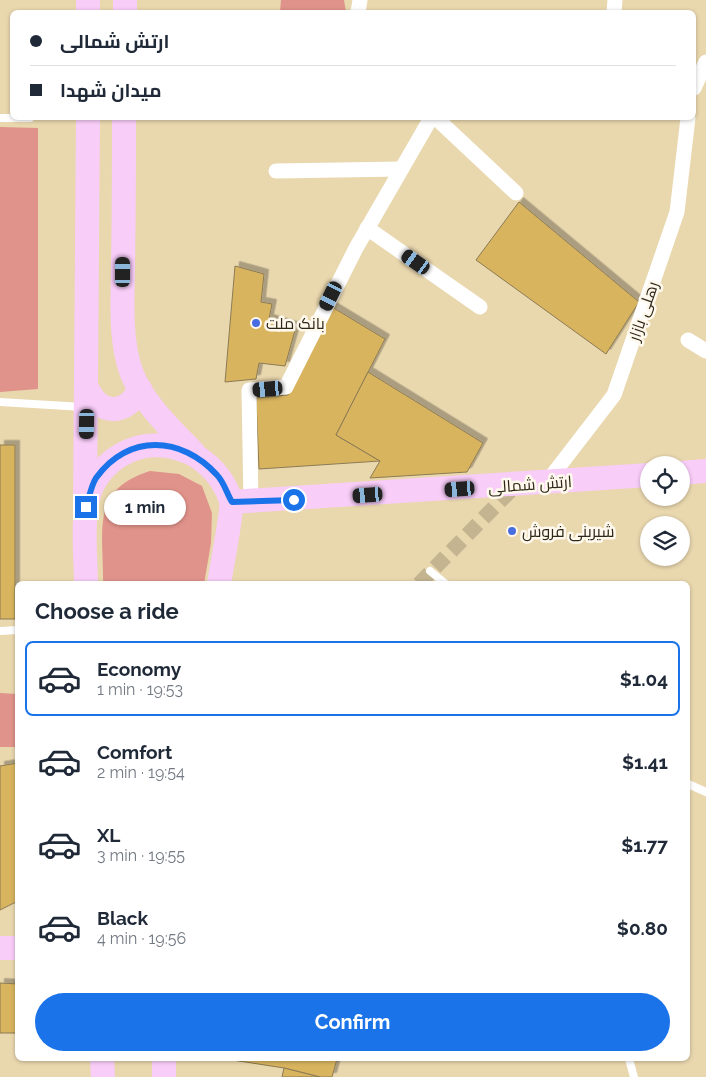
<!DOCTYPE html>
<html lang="en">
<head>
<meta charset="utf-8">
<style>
  :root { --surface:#fff; --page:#f2f2f3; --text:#1f2937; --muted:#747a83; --line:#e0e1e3; --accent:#1a73e8 }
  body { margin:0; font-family:Raleway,Cairo,sans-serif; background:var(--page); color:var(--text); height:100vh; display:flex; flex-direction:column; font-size:19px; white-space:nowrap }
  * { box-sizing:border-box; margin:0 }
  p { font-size:16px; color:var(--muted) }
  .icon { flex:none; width:28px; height:28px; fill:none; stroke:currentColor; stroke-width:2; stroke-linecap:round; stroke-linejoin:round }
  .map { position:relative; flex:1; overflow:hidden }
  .drawer { position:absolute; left:15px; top:581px; width:675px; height:480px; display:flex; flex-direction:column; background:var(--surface); border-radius:8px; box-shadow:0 1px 4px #0004 }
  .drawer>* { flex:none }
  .top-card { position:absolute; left:10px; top:10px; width:686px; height:110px; border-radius:8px; box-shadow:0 1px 4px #0004; display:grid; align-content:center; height:110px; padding:0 20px; background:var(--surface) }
  .buttons { position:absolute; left:640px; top:456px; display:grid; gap:10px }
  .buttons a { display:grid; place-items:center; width:50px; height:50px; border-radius:50%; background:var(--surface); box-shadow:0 1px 4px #0004; font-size:25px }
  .end { position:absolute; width:22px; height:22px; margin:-11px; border:6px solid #1a73e8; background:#fff; box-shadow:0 0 0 2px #fff }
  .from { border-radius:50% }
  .bubble { position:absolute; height:35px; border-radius:18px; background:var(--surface); box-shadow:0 1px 4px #0004; font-size:16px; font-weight:700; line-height:35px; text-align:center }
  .car { position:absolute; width:15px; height:30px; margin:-15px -8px; border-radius:6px; box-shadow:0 0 4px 1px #0007; background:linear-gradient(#222 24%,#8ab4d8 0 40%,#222 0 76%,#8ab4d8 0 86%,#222 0) }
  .top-card b { display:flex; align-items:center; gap:18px; height:48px; font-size:19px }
  .top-card b+b { border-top:1px solid var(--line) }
  .top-card i { width:12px; height:12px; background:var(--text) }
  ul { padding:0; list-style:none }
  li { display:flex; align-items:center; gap:15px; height:75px; margin:0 10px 8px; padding:0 10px; border:2px solid transparent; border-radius:8px }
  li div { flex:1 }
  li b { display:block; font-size:19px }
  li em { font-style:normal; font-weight:700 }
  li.selected { border-color:var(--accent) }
  li>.icon { width:45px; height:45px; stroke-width:1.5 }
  h2 { padding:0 20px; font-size:22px; line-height:60px }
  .primary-button { display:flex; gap:10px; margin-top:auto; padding:10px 20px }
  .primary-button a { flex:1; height:58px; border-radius:30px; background:var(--accent); color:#fff; font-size:20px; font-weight:700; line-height:58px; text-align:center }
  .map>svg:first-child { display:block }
  .green { fill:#e0938a }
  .building { fill:#d8b45e; stroke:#8c7b55; filter:url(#shadow) }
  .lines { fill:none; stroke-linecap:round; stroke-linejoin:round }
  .street-tunnel { stroke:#c4b490; stroke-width:15; stroke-dasharray:15 8; stroke-linecap:butt }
  .lane { stroke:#fff; stroke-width:8 }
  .street { stroke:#fff; stroke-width:15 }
  .primary { stroke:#f8cdf8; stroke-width:24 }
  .route { stroke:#1a73e8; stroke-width:6 }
  .poi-dot { fill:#486de0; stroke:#fff9ed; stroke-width:2 }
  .labels { text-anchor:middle; stroke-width:5; stroke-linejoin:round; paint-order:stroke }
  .street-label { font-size:16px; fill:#2e2717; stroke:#fff9ed }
  .poi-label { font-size:16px; fill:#2e2717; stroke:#fff9ed; text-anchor:start }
</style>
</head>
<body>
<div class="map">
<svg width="706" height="1077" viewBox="0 0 706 1077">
  <defs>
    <filter id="shadow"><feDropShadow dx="4.5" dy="-4.5" stdDeviation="0" flood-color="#0004"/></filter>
  </defs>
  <rect width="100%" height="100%" fill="#e9d7ae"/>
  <g class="green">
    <path d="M281 0H344L346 12H280Z"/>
    <path d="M0 127 38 128V389L0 392Z"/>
    <path d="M150 471 179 474 202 486 212 513 211 543 204 584H103C104 531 89 490 150 471Z"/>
    <path d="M0 693 17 694V747H0Z"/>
  </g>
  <g class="building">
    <path d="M519 202 639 302 606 354 476 260Z"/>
    <path d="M235 266 264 274 261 302 272 304 269 319 296 327 285 366 259 363 256 379 225 382Z"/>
    <path d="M332 307 385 339 336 435 380 461 259 469 256 398 288 395Z"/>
    <path d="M368 372 483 443 467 472 370 478 380 461 336 435Z"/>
    <rect x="0" y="445" width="15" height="174"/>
    <path d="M18 763V901L0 910V766Z"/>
    <path d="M0 983 18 984V1033H0Z"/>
    <path d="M226 1059H337L332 1077H320L284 1068Z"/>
    <path d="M284 1068 320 1077H282Z"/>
  </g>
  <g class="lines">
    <path class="street-tunnel" d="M419 584 516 485"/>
    <g class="lane">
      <path d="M0 118H30"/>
      <path d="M0 402 83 407"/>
      <path d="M430 571 446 584"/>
      <path d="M0 631 18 630"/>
      <path d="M688 784 706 792"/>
      <path d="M629 1059 634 1077"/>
    </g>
    <g class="street">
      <path d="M358 12 360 0"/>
      <path d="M614 12 615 0"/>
      <path d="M694 88 706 62"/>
      <path d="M436 118 516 193"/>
      <path d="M276 171 401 169"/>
      <path d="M367 228 480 307"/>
      <path d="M688 340 706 351"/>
      <path d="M547 482 614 395 677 212 688 118"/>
      <path d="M251 502 249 390 286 387 356 248 431 118"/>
    </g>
    <g class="primary">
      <path d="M88 12V0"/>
      <path d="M125 12V0"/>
      <path d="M124 118C124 166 124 214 123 262 123 298 119 340 132 374 144 404 171 429 193 452"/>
      <path d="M87 388C100 416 126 416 140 389"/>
      <path d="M681 473 706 471"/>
      <path d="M231 502 649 475"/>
      <path d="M85 507 88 118"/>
      <path d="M86 584C86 554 79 504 96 479 132 424 212 440 231 501 233 509 221 570 219 584"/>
      <path d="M0 948H18"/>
      <path d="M102 1059 103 1077"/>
      <path d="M164 1059V1077"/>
    </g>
  </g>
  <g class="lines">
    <path class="route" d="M86 507C89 498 91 486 96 478 128 433 182 436 217 475 224 482 227 494 232 502L294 500"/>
  </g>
  <g class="poi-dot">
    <circle cx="256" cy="323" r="5"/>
    <circle cx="512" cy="531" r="5"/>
  </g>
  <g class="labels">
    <g class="street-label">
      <text transform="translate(643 311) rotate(-71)" y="6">رهلی بازار</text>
      <text transform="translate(530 484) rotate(-4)" y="6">ارتش شمالی</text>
    </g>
    <g class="poi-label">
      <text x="266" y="329">بانک ملت</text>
      <text x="522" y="537">شیرینی فروش</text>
    </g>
  </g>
</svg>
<div class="buttons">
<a><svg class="icon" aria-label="locate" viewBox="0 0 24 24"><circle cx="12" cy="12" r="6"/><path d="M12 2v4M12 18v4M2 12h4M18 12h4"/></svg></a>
<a><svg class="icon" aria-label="layers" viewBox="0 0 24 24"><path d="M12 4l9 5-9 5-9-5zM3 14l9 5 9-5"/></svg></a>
</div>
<i class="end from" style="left:294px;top:500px"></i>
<i class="end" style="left:86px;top:507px"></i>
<div class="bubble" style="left:104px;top:490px;width:82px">1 min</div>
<i class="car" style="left:416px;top:262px;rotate:305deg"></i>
<i class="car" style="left:123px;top:272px;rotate:0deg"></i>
<i class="car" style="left:331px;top:296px;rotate:206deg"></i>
<i class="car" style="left:268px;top:389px;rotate:265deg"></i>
<i class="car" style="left:87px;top:424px;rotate:181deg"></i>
<i class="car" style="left:460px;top:489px;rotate:266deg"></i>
<i class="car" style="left:368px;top:495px;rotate:266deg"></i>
<div class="top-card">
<b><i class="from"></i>ارتش شمالی</b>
<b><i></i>میدان شهدا</b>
</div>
<section class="drawer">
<h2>Choose a ride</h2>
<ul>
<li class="selected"><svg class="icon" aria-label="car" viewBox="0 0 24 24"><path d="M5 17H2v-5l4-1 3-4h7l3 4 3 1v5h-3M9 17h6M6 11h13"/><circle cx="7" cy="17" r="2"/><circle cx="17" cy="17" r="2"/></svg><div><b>Economy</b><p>1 min · 19:53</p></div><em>$1.04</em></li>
<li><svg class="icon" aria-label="car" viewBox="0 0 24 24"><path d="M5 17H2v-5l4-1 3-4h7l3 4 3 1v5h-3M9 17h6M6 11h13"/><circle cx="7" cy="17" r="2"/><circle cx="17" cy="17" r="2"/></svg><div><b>Comfort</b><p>2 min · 19:54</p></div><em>$1.41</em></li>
<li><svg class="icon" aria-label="car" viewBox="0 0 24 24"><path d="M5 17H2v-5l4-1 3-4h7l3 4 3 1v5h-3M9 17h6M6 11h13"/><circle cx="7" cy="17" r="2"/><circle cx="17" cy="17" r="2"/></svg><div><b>XL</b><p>3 min · 19:55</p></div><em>$1.77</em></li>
<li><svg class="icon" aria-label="car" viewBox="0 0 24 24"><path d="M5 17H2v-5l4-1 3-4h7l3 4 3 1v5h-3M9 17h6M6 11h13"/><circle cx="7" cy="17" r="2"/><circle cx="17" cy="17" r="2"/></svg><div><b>Black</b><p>4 min · 19:56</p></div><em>$0.80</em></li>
</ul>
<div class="primary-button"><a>Confirm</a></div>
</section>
</div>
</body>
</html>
